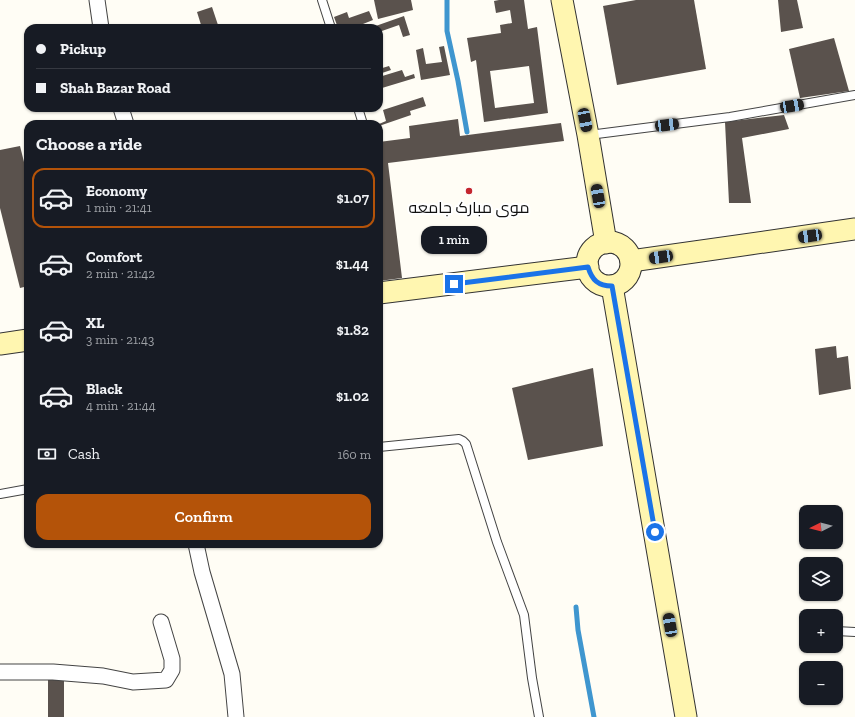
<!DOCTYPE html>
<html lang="en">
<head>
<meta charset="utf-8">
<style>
  :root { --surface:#171b24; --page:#242831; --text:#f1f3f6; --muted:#9ea1a6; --line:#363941; --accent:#b45309 }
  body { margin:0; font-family:"Zilla Slab",Cairo,serif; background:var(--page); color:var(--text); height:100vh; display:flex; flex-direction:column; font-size:15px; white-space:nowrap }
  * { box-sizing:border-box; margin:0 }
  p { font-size:13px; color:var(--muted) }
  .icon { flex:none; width:22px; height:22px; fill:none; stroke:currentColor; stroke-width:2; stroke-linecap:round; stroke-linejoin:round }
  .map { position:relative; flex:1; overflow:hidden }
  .panel { position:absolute; left:24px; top:120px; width:359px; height:428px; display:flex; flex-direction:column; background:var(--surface); border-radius:12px; box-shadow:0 1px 3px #0004 }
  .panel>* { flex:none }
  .hud { position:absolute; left:24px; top:24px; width:359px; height:88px; border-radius:12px; box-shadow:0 1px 3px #0004; display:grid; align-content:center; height:88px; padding:0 12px; background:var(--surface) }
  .needle { width:26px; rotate:264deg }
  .fabs { position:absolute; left:799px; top:505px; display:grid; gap:8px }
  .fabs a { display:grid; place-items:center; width:44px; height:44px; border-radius:8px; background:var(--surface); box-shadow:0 1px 3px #0004; font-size:20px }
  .end { position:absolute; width:18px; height:18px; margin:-9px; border:5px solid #1a73e8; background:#fff; box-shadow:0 0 0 2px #fff }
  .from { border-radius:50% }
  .bubble { position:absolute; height:28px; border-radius:12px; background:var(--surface); box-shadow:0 1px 3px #0004; font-size:13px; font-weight:600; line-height:28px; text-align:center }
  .car { position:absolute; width:12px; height:24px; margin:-12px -6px; border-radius:5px; box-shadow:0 0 3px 1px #0007; background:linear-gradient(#222 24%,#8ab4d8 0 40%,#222 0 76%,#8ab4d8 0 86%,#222 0) }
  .hud b { display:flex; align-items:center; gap:14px; height:38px; font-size:15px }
  .hud b+b { border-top:1px solid var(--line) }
  .hud i { width:10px; height:10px; background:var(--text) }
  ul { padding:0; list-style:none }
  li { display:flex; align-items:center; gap:12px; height:60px; margin:0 8px 6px; padding:0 4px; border:2px solid transparent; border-radius:12px }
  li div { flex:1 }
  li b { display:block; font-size:15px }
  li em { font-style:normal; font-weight:600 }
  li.selected { border-color:var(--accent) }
  li>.icon { width:36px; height:36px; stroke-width:1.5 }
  h2 { padding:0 12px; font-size:18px; line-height:48px }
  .pay { display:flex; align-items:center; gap:10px; height:44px; padding:0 12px; font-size:15px }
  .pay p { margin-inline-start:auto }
  .cta { display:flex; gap:8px; margin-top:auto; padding:8px 12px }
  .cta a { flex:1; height:46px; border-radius:12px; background:var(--accent); color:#fff; font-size:16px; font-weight:600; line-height:46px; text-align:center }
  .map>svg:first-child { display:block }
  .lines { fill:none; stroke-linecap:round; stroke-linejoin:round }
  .stream { stroke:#3f96cf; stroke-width:5 }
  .building { fill:#5a524d; fill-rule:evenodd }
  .lane-casing { stroke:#444; stroke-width:10 }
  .street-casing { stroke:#444; stroke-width:17 }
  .secondary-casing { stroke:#333; stroke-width:23 }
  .lane { stroke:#fff; stroke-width:8 }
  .street { stroke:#fff; stroke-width:15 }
  .secondary { stroke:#fff6b0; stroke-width:21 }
  .route { stroke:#1a73e8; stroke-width:5 }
  .poi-dot { fill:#c4262e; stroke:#fff; stroke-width:1.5 }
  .labels { text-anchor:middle; stroke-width:4; stroke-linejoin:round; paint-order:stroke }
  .poi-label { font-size:16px; fill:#111; stroke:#fff }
</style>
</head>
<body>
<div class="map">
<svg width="855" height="717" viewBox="0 0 855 717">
  <rect width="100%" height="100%" fill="#fffdf5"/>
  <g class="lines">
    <g class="stream">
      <path d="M447 0V31L458 81 467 132"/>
      <path d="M576 607 578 630 594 717"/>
    </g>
  </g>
  <g class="building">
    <path d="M374 0H411L413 10 378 19Z"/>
    <path d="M499 0H524L528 29 537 27 548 113 484 122 476 60 471 62 467 38 501 33 500 25 512 23 510 10 496 13 494 1ZM529 66 534 103 495 108 490 71Z"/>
    <path d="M636 0H694L706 69 617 85 603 6Z"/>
    <path d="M778 0H797L803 28 781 32Z"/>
    <path d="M212 7 219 28H202L197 12Z"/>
    <path d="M369 11 373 20 353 28H338L334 17 347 12 349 18Z"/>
    <path d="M404 16 410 35 403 37 399 25 379 32V28H370Z"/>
    <path d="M834 38 849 91 800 98 789 49Z"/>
    <path d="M444 46 450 75 421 80 416 50 423 48 426 64 442 62 439 47Z"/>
    <path d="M389 66 391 70 379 74V69Z"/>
    <path d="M402 70 405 77 414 74 415 78 382 88 381 85H379V77Z"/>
    <path d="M423 97 426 106 410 111 411 115 379 126V124L386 121 383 110Z"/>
    <path d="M784 115 789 129 742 138 751 203H729L725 122Z"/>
    <path d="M458 119 460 136 561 123 564 141 388 163 402 278 379 281V142L410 138 409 126Z"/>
    <path d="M20 146 28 178V286L20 288 0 208V150Z"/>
    <path d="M836 346 837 358 848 356 851 389 819 395 815 349Z"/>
    <path d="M593 368 603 446 528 460 512 388Z"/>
    <rect x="48" y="676" width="16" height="41"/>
  </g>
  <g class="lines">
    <defs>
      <g id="lane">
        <path d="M322 0 331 28"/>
        <path d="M358 108 363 124"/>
        <path d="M589 135 730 117 855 95"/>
        <path d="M379 447 459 439 463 441 466 444 497 542 524 615 532 678 539 717"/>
        <path d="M0 494 28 489"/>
        <path d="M836 631 855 632"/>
      </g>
      <g id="street">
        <path d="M97 0 101 28"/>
        <path d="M121 108 126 124"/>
        <path d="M196 544 202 572 232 674 236 717"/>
        <path d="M0 672H53L103 676 133 682 166 680 172 670V659L161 622"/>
      </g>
      <g id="secondary">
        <path d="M562 0 588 135 606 243"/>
        <circle cx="609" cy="264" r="22"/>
        <path d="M631 261 855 229"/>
        <path d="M612 286 686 717"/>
        <path d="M379 293 588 267"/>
        <path d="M0 344 28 340"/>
      </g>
    </defs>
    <use href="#lane" class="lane-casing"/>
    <use href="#street" class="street-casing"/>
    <use href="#secondary" class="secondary-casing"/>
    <use href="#lane" class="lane"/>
    <use href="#street" class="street"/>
    <use href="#secondary" class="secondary"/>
  </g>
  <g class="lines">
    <path class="route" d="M454 284 588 267C592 280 598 286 612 286L655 532"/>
  </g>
  <circle class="poi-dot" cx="469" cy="191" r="4"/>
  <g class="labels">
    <g class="poi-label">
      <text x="469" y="213">موی مبارک جامعه</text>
    </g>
  </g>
</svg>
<div class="fabs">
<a><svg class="needle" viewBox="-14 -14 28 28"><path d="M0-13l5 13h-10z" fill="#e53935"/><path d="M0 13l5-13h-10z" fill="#9ea1a6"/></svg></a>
<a><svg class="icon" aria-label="layers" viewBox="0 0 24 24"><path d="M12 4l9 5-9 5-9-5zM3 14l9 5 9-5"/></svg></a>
<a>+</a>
<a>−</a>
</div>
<i class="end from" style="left:655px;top:532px"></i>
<i class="end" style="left:454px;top:284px"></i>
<div class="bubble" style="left:421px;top:226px;width:66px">1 min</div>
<i class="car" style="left:792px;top:106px;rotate:80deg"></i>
<i class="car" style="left:585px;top:120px;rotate:169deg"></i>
<i class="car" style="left:667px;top:125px;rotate:83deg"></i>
<i class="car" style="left:598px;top:196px;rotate:350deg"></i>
<i class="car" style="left:810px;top:236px;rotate:262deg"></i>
<i class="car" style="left:661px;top:257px;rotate:262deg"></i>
<i class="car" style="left:670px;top:625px;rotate:350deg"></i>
<div class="hud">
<b><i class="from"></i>Pickup</b>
<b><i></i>Shah Bazar Road</b>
</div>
<section class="panel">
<h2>Choose a ride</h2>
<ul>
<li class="selected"><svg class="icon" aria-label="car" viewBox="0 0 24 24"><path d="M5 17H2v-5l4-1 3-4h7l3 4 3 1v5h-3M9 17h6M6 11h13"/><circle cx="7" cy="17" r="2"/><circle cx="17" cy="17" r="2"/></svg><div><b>Economy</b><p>1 min · 21:41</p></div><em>$1.07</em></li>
<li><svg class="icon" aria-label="car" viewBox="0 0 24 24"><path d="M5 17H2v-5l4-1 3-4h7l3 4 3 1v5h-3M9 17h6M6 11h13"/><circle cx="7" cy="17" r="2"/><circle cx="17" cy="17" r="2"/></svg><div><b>Comfort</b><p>2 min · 21:42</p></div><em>$1.44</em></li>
<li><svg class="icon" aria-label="car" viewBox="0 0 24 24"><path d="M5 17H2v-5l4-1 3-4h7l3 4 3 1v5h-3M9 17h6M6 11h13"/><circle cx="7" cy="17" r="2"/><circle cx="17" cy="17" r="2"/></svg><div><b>XL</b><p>3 min · 21:43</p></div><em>$1.82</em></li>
<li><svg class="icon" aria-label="car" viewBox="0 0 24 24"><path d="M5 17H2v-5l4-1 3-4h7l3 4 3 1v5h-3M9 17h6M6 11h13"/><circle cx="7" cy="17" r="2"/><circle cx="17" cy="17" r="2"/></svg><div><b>Black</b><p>4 min · 21:44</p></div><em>$1.02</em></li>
</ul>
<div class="pay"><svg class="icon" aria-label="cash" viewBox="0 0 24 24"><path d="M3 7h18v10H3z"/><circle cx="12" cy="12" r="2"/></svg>Cash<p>160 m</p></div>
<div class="cta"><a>Confirm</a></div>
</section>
</div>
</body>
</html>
